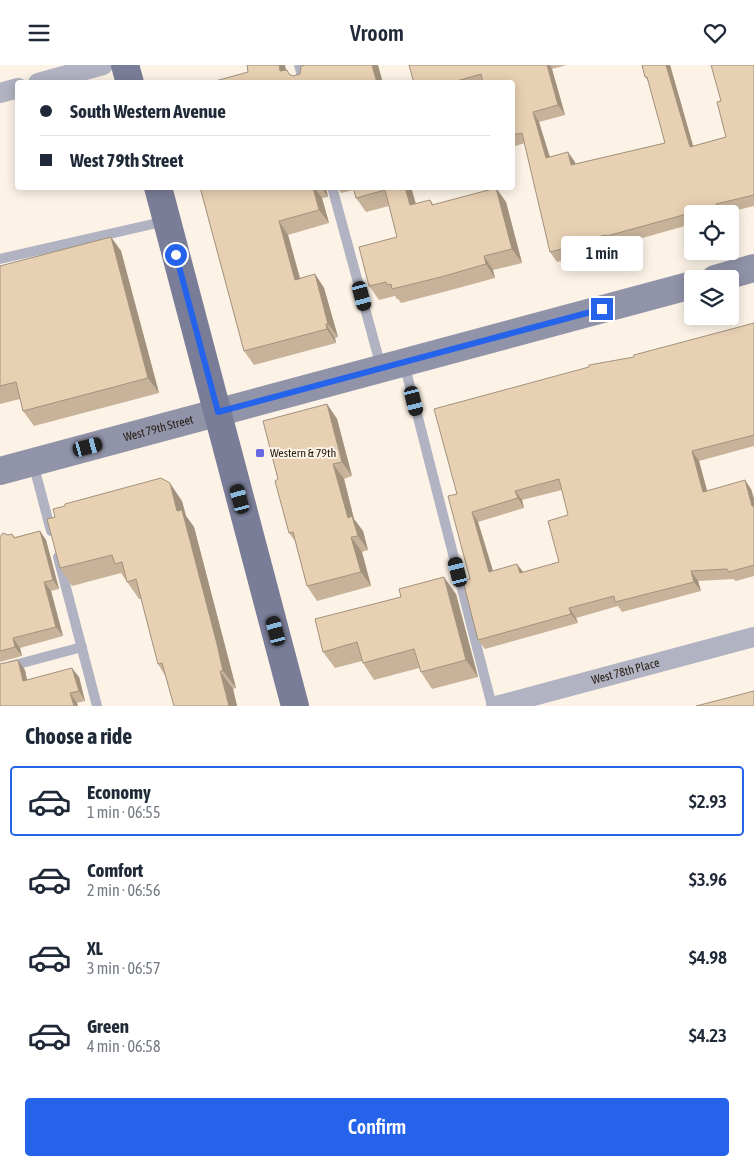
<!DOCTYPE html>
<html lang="en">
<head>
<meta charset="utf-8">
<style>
  :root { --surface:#fff; --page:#f2f2f3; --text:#1f2937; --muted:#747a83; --line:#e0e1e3; --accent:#2563eb }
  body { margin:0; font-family:"Asap Condensed",sans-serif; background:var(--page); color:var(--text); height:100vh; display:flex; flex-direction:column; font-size:19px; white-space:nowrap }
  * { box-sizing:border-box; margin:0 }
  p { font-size:16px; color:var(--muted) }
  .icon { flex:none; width:28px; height:28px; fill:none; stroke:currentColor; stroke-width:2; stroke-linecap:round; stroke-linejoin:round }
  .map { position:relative; height:641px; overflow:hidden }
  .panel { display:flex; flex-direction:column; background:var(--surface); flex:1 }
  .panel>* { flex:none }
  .top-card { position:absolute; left:15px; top:15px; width:500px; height:110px; border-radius:5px; box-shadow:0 2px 12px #0003; display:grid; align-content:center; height:110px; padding:0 25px; background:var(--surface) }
  .controls { position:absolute; left:684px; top:140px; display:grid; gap:10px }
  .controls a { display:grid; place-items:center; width:55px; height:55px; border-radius:5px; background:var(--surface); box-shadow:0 2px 12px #0003; font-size:25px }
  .end { position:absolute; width:22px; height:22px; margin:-11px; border:6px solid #2563eb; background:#fff; box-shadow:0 0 0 2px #fff }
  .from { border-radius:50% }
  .bubble { position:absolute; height:35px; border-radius:5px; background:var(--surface); box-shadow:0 2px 12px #0003; font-size:16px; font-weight:600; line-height:35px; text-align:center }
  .car { position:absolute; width:15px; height:30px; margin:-15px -8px; border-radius:6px; box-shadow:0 0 4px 1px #0007; background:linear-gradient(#222 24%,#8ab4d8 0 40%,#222 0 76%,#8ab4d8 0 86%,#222 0) }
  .top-card b { display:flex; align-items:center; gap:18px; height:48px; font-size:19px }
  .top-card b+b { border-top:1px solid var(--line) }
  .top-card i { width:12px; height:12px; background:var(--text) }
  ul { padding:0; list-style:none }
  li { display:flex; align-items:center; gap:15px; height:70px; margin:0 10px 8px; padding:0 15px; border:2px solid transparent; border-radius:5px }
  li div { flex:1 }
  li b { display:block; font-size:19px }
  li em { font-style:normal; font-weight:600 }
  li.on { border-color:var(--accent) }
  li>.icon { width:45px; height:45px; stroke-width:1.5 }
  h2 { padding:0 25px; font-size:22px; line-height:60px }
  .action { display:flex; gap:10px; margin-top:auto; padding:10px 25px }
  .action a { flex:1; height:58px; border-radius:5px; background:var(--accent); color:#fff; font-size:20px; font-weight:600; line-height:58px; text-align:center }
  header { display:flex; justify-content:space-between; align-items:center; height:65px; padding:0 25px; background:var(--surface); font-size:22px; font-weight:600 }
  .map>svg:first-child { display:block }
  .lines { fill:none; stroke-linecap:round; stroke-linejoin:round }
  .lane { stroke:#b1b3c2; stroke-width:10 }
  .street { stroke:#b1b3c2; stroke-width:20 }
  .secondary { stroke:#9193a9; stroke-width:28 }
  .primary { stroke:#7a7d97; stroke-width:28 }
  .wall { fill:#c8b39a; fill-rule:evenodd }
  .shaded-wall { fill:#a2927d }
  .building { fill:#e8d0b3; stroke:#a2927d; fill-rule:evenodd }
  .route { stroke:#2563eb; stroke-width:6 }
  .poi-dot { fill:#6a69e2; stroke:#fcf2e6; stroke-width:2 }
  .labels { text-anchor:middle; stroke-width:4; stroke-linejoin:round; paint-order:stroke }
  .street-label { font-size:12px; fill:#2b2217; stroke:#fcf2e6 }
  .poi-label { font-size:12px; fill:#2b2217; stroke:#fcf2e6; text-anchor:start }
</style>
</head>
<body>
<header><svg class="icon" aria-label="menu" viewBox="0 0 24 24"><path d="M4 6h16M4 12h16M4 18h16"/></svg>Vroom<svg class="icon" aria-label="heart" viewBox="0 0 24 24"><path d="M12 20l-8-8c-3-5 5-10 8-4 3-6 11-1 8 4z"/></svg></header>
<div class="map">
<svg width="754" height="641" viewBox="0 0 754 641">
  <rect width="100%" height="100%" fill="#fcf2e6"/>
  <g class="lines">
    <g class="lane">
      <path d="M299 0 304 18"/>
      <path d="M332 122 381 302"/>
      <path d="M0 194 166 156"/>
      <path d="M404 298 492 641"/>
      <path d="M33 398 51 466"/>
      <path d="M58 492 97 641"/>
      <path d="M0 604 82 582"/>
    </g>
    <g class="street">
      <path d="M38 18 103 0"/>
      <path d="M0 28 18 23"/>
      <path id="s1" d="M496 641 754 572"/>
    </g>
    <g class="secondary">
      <path d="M715 214 754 203"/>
      <path id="s2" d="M0 406 692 220"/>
    </g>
    <g class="primary">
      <path d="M125 0 130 18"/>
      <path d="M158 122 295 641"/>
    </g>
  </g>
  <g class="wall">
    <path d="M409 0H567L552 4 565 50 539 57 550 92 575 97V99L665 78 649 17 645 12 642 0H670L693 81 726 72 721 36 754 0V141L722 149H692V159L614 181 613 180 574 188 575 192 557 197 550 187 525 78 512 82V18H414Z"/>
    <path d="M200 122H326L328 132 322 133 329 158 288 170 300 213 315 209 324 223 338 272 335 273 336 278 254 300 244 286Z"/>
    <path d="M337 122H411L416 139 430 135 434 140 496 123 506 137 522 198 493 205 495 213 451 225 401 238 398 234H397L395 231 379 235 369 221 397 172 389 141 366 147 356 133 354 125 341 128Z"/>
    <path d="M111 172 121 186 159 328 34 361 23 346 20 334 0 339V201Z"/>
    <path d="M754 258V381L699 396 707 426 751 424 754 434V511L736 516 733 514 698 516 701 526 622 547 618 541 576 553 578 558 485 584 478 575 457 429 634 292ZM562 425 568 450 559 497 523 507 493 506 478 457 524 443 522 435Z"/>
    <path d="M327 339 337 354 352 411 344 414 354 454 363 466 368 485 362 487 371 521 317 536 307 521 295 476 289 468 278 414Z"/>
    <path d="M182 436 186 451 194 462 236 623 233 624 237 641H174L166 612 158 599 141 534H139L121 508 72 521 60 503 55 452Z"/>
    <path d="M40 466 46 475 59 524 51 526 63 571 20 583 22 591 0 597V472L12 469 15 472Z"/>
    <path d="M456 529 478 612 432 624 421 607 419 603 374 615 363 598 362 596 335 603 323 587 401 532Z"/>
    <path d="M25 605 27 615 79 612 85 636 77 638 0 641Z"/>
  </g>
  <g class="shaded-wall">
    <path d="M279 0H285L289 18 280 6Z"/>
    <path d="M372 0H378L383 18H377Z"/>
    <path d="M547 0H550L552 4 565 50 558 40Z"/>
    <path d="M666 0H670L696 91 690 82Z"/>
    <path d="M533 47 539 57 553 103 546 93Z"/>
    <path d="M568 87 575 97 578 110 571 100Z"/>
    <path d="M313 122H314L322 133 329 158 319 145Z"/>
    <path d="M321 122H326L328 132Z"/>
    <path d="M405 122H411L420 154 410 140Z"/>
    <path d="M496 123 506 137 522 198 512 184Z"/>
    <path d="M279 156 288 170 304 228 295 215Z"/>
    <path d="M111 172 121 186 159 328 148 313Z"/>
    <path d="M568 179 574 188 575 192 569 182Z"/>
    <path d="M484 191 493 205 495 213 486 199Z"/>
    <path d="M315 209 324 223 338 272 328 259Z"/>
    <path d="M326 259 335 273 336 278 327 264Z"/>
    <path d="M327 339 337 354 352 411 342 397Z"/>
    <path d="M692 386 699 396 710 436 703 427Z"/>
    <path d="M333 399 344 414 354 454 363 466 368 485 358 471 348 453Z"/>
    <path d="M745 415 751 424 754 434V444L752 441Z"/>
    <path d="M170 418 182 436 186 451 194 462 236 623 223 606 177 446Z"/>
    <path d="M515 426 522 435 524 443 518 433Z"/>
    <path d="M472 447 478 457 496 516 489 507Z"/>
    <path d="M40 466 46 475 59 524 53 515Z"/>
    <path d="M351 472 362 487 371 521 361 507Z"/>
    <path d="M517 499 524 508H520Z"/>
    <path d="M691 506 698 516 701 526 694 517Z"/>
    <path d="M444 512 456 529 478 612 466 595Z"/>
    <path d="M44 517 51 526 63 571 56 562Z"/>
    <path d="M569 543 576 553 578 558 571 549Z"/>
    <path d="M13 573 20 583 22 591 15 582Z"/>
    <path d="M18 595 25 605 29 625 23 616Z"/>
    <path d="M72 603 79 612 85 636 79 626Z"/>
    <path d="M220 606 233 624 237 641H229Z"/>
    <path d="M70 628 77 638 78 641H74Z"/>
  </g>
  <g class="building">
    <path d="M247 0H279L280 6 287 5 289 9 293 11 300 9 301 1 305 0H372L377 18H208L248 7Z"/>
    <path d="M409 0H547L558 40 533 47 546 93 568 87 571 100 665 78 647 12H645L642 0H666L690 82 726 72 717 37 721 36 711 0H754V130L716 139V141L607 171 606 170 568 179 569 182 550 187 522 68 512 70V18H483L481 9 450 18H414Z"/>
    <path d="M200 122H313L319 145 279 156 295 215 315 209 328 259H326L327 264 244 286Z"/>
    <path d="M353 122H405L410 140 430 135 432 140 496 123 512 184 484 191 486 199 441 212 392 224 391 219 387 220 386 217 369 221 359 182 397 172 385 125 356 133Z"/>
    <path d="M111 172 148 313 23 346 16 317 0 321V201Z"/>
    <path d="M754 258V370L692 386 703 427 745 415 752 441H754V500L729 507 727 504 691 506 694 517 615 537 614 531 569 543 571 549 478 575 463 516 470 514 448 431 457 429 434 344 589 302V300L634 292V290ZM559 414 568 450 548 456 559 497 520 508 517 499 489 507 472 447 518 433 515 426Z"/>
    <path d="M327 339 342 397 333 399 348 453 352 451 358 471 351 472 361 507 307 521 293 467 289 468 275 416 278 414 263 356Z"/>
    <path d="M161 413 170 418 177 446 182 445 217 579 223 606H220L229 641H174L162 598 158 599 136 514 127 517 122 497 115 499 112 490 60 503 47 454 55 452 53 444 65 441V439Z"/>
    <path d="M40 466 53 515 44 517 56 562 13 573 15 582 0 586V472L3 468 8 470 12 469 14 473Z"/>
    <path d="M444 512 466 595 421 607 414 584 363 598 357 577 323 587 315 554 401 532 399 524Z"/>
    <path d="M18 595 23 616 72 603 79 626 70 628 74 641H0V599Z"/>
    <path d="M754 626V641H696Z"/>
  </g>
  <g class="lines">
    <path class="route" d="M176 190 218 347 602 244"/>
  </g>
  <rect class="poi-dot" x="255" y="383" width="10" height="10" rx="2.5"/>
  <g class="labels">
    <g class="street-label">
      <text dy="4" stroke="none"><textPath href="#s2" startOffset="164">West 79th Street</textPath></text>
      <text dy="4" stroke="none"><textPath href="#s1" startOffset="134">West 78th Place</textPath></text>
    </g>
    <g class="poi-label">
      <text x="270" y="392">Western &amp; 79th</text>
    </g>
  </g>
</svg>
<div class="controls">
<a><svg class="icon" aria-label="locate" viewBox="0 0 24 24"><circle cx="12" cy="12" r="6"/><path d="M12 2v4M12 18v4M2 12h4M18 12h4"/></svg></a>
<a><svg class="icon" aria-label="layers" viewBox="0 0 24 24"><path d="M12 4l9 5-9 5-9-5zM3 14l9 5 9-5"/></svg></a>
</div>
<i class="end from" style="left:176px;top:190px"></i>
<i class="end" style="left:602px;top:244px"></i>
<div class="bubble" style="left:561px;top:171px;width:82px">1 min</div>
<i class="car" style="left:362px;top:231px;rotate:165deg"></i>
<i class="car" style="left:414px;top:336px;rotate:166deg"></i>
<i class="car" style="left:88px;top:382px;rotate:75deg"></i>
<i class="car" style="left:240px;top:434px;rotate:345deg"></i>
<i class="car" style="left:458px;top:507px;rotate:346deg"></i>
<i class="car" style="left:276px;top:566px;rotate:345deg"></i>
<div class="top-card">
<b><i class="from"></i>South Western Avenue</b>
<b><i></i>West 79th Street</b>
</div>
</div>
<section class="panel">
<h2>Choose a ride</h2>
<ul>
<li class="on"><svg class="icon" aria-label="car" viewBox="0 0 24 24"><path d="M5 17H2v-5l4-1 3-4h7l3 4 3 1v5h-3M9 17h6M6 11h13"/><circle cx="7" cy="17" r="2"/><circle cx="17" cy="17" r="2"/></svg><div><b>Economy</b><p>1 min · 06:55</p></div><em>$2.93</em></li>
<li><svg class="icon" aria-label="car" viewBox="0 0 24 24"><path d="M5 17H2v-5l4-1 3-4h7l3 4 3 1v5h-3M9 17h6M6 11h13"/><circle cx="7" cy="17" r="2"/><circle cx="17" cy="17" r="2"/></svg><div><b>Comfort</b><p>2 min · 06:56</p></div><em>$3.96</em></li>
<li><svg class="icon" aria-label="car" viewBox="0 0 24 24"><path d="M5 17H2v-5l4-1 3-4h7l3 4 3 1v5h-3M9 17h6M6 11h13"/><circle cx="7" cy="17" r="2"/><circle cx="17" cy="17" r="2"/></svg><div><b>XL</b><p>3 min · 06:57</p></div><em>$4.98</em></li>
<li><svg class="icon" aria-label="car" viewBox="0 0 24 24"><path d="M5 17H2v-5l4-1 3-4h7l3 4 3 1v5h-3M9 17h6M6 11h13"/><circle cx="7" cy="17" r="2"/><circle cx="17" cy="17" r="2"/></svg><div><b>Green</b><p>4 min · 06:58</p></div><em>$4.23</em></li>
</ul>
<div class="action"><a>Confirm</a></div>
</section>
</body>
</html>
